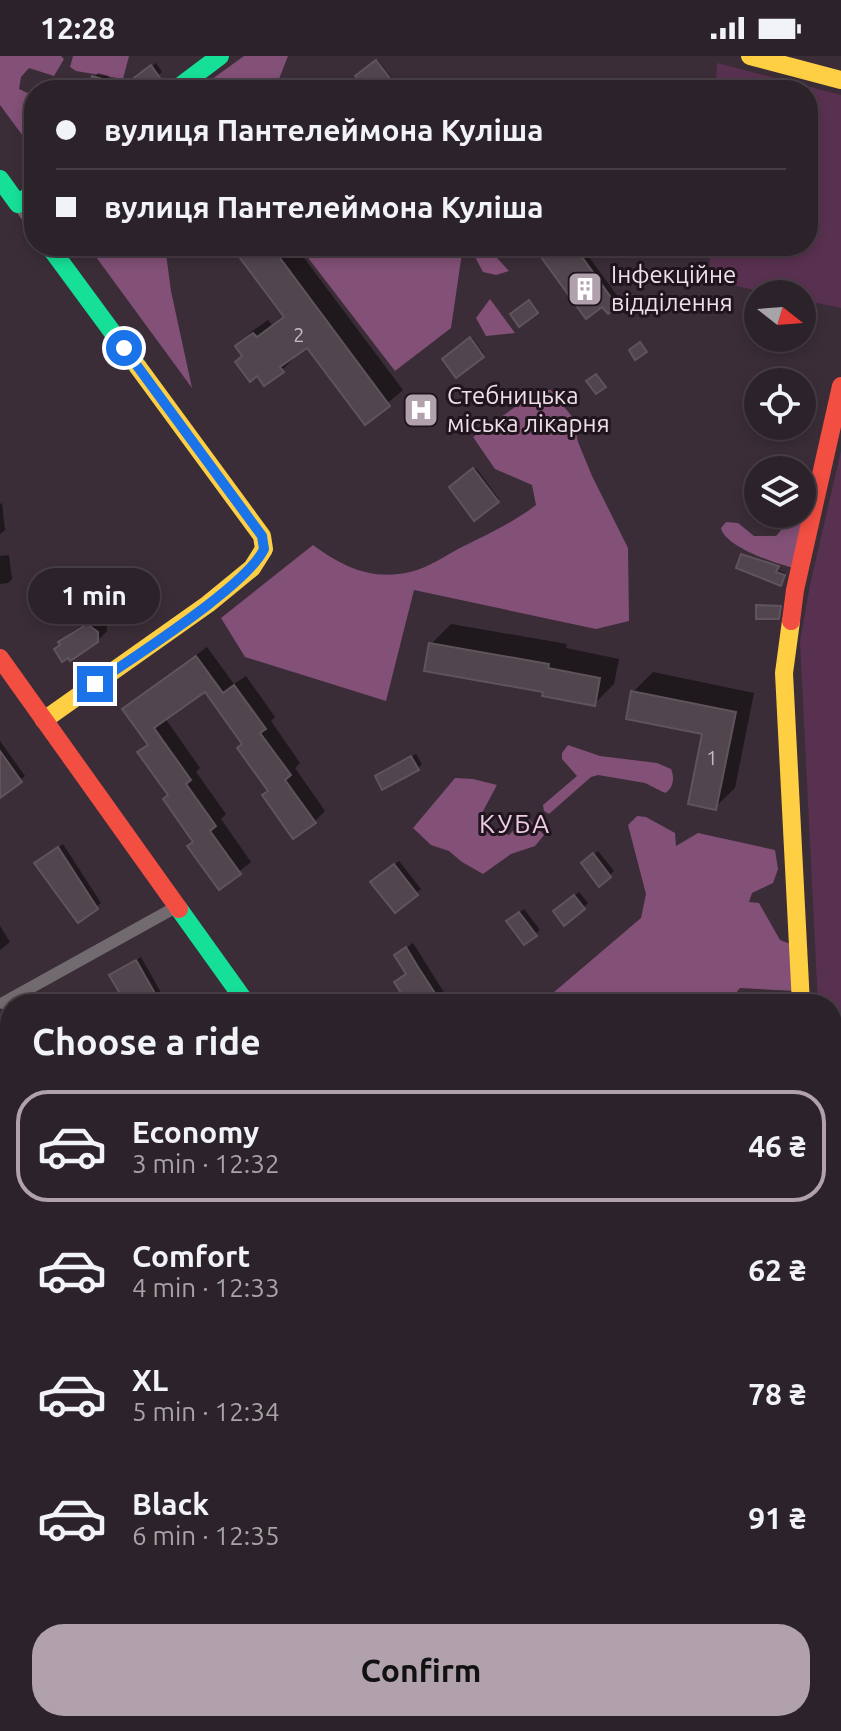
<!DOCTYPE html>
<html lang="en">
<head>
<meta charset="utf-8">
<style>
  :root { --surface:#2c2229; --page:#342a31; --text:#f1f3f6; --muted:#a6a4a8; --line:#483f46; --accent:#b0a1ac }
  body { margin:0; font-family:Ubuntu,sans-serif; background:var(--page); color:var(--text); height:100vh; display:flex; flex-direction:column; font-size:30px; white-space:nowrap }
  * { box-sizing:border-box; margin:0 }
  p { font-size:26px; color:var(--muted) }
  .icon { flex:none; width:44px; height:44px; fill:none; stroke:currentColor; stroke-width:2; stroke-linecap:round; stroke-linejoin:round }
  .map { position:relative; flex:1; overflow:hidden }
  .panel { position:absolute; left:0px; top:938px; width:842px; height:738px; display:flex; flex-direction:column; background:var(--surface); border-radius:32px 32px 0 0; box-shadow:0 4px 12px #0003,0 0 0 2px var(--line) }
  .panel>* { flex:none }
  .guide { position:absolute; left:24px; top:24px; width:794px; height:176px; border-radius:32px; box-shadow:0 4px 12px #0003,0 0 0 2px var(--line); display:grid; align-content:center; height:176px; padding:0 32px; background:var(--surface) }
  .needle { width:52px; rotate:107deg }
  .fabs { position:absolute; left:744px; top:224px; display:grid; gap:16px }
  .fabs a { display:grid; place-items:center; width:72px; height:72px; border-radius:50%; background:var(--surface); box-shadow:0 4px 12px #0003,0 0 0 2px var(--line); font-size:40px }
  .end { position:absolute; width:36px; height:36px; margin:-18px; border:10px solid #1a73e8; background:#fff; box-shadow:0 0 0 4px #fff }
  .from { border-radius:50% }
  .bubble { position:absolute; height:56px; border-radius:28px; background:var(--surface); box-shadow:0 4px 12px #0003,0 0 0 2px var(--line); font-size:26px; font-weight:600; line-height:56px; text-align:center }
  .guide b { display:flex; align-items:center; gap:28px; height:76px; font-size:30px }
  .guide b+b { border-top:2px solid var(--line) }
  .guide i { width:20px; height:20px; background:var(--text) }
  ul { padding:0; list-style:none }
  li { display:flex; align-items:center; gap:24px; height:112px; margin:0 16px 12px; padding:0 16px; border:4px solid transparent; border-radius:32px }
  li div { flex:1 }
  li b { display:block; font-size:30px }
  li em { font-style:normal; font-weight:600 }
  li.active { border-color:var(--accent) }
  li>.icon { width:72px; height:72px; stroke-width:1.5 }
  h2 { padding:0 32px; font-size:36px; line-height:96px }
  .cta { display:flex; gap:16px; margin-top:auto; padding:16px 32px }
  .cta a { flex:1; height:92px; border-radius:32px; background:var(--accent); color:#111; font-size:32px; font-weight:600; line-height:92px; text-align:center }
  .status { display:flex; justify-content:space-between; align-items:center; height:56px; padding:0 40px; background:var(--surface); direction:ltr }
  .status svg { height:22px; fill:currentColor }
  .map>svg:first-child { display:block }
  .green { fill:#593150 }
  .forest { fill:#835077 }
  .shadow { fill:#0007 }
  .building { fill:#51454e; stroke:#5f545c; stroke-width:2 }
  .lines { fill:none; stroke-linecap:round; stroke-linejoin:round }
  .street { stroke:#716b6f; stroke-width:12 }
  .fast { stroke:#16e098; stroke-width:18 }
  .slow { stroke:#ffcf43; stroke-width:18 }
  .jam { stroke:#f24e42; stroke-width:18 }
  .route { stroke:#1a73e8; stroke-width:10 }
  .labels { text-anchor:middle; stroke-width:6; stroke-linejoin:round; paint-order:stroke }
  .number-label { font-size:20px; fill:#c8b8c4 }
  .poi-label { font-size:24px; fill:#f0dfeb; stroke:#20141d; text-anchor:start }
  .neighbourhood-label { font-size:26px; letter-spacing:2px; fill:#eccbe3; stroke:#20141d }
</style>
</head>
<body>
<div class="status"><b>12:28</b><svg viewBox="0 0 49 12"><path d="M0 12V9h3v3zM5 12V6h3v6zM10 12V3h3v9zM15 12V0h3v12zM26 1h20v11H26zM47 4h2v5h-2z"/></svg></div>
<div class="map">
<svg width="841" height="1675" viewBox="0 0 841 1675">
  <rect width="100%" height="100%" fill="#3a2d37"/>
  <g class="green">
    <path d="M717 7 841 39V252L802 244V238H773L709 224 710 190H808V34H716Z"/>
    <path d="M841 395V1275L838 1276 832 1181V948H818L800 585 810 529Z"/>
  </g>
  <g class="forest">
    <path d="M0 0H61L64 3 54 20 29 12 21 21 19 33 34 40V95L0 49Z"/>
    <path d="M73 0H129L123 23 76 15 70 11Z"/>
    <path d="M244 0H288L277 28 269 34H197Z"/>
    <path d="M88 190H165L171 235 192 332Z"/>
    <path d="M299 190H463L451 272 395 315Z"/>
    <path d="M477 190H486L509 215 496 219 483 216 475 201Z"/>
    <path d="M490 243 515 277 486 280 476 262Z"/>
    <path d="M539 334H551L573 362 578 386 592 420 628 492 629 565 596 573 414 534 386 645 245 601 221 562 313 489C343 511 372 525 410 516 429 512 449 497 466 489 490 477 514 466 536 449L532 429 495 413 473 381Z"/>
    <path d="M802 452 808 456 793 512C775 507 725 491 721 472L726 466 738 467 754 480H776L795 458H802Z"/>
    <path d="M568 689 600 700 657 707 671 713C675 722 673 733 665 737L645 727 598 719 591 721 549 758 544 755 543 749 577 720 562 703V697Z"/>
    <path d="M455 722 473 723 497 729 482 757 494 773 509 779 527 761 544 779 535 790 511 798 483 818 462 806 449 795 431 789 413 772Z"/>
    <path d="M637 760 646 761 675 777 676 790 698 777 775 794 778 813 773 827 752 837 749 846 759 847 780 884 793 889 795 935 740 932 727 948H540L641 862 646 838 628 769Z"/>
  </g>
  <g class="shadow">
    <path d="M378 4 401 34H369L358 20Z"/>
    <path d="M156 7 162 16 140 34H135L134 24Z"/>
    <path d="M98 17 109 20 105 34H90L94 21Z"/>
    <path d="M452 27 457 34H442Z"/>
    <path d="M240 190H295L403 334 365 366 307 289 295 298 296 300 282 314 244 299 237 291 251 276 268 264 272 269 285 259Z"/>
    <path d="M535 190H581L621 245 616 249Z"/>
    <path d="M472 281 484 298 457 319 444 303Z"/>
    <path d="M476 412 499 443 475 462 451 431Z"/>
    <path d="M2 447 5 474 0 478V448Z"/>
    <path d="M745 498 779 509 777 514 785 517 782 526 743 499Z"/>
    <path d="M9 499 12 523 8 527 0 528V500Z"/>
    <path d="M97 559 107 567V575L97 585 62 588 70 577Z"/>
    <path d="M451 568 567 588 566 592 619 603 614 628 594 648 545 635 431 588Z"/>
    <path d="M207 591 234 628 246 620 275 661 271 665 300 707 295 712 325 755 315 765 270 734 244 687 205 633 165 662 200 712 196 716 226 758 221 763 251 806 219 831 170 739 140 696 149 687 125 653 135 643Z"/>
    <path d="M653 616 754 637 735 732 715 751 705 677 633 636Z"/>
    <path d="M0 685 25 720 0 739Z"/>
    <path d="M416 698 422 708 418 712 382 716Z"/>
    <path d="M63 788 101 847 79 864 42 804Z"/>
    <path d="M598 795 614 815 599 828 588 803Z"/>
    <path d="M399 805 421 833 416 837 377 822Z"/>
    <path d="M579 836 588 847 564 867 560 851Z"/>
    <path d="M524 853 540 874 535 878 513 861Z"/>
    <path d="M0 870 10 886 0 894Z"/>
    <path d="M413 887 445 938 433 948H411L407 917 396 899Z"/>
    <path d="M141 901 163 940 168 937 175 948H137L111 920Z"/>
    <path d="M59 941 64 948H49Z"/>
    <path d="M10 1022V1045L3 1050 0 1045V1029Z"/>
    <path d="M8 1183 10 1206 0 1213V1188Z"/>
  </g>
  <g class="building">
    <path d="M376 4 399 34H366L355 20Z"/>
    <path d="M151 9 160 22 144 34H118Z"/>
    <path d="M92 20 106 24 104 34H88Z"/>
    <path d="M246 190H271L390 350 365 369 307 292 280 311 284 316 264 330 257 320 250 326 235 306 242 300 235 290 253 277 257 281 284 261 237 198Z"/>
    <path d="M533 190H574L618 251 608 258 602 251 586 263Z"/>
    <path d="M529 244 538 257 519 271 510 258Z"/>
    <path d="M470 281 484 301 456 322 442 303Z"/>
    <path d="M640 286 647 296 635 304 629 294Z"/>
    <path d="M596 318 606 331 596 338 586 325Z"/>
    <path d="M473 412 499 446 474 465 449 431Z"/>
    <path d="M741 498 779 510 776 516 785 519 781 530 736 512Z"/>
    <path d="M756 549 781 550 779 563H756Z"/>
    <path d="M87 568 98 576V586L70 605 68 602 62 606 54 593 60 589 58 586Z"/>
    <path d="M429 587 549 608 548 612 600 622 595 650 542 640 543 636 424 615Z"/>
    <path d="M196 600 223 637 234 629 266 673 260 677 291 719 285 724 316 767 293 783 262 739 268 735 237 692 242 688 205 636 154 672 191 724 186 728 216 770 210 775 241 818 219 834 187 790 193 786 163 743 168 739 137 696 148 689 122 653Z"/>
    <path d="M631 635 736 656 716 754 688 748 702 678 626 663Z"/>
    <path d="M0 695 22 726 0 742Z"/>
    <path d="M411 700 419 714 382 734 375 720Z"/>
    <path d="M58 791 98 853 78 867 34 807Z"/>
    <path d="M593 797 611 821 599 831 581 807Z"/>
    <path d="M394 808 418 839 395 857 370 826Z"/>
    <path d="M574 839 585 853 564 870 553 855Z"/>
    <path d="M519 856 537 880 524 889 506 865Z"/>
    <path d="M406 891 418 911 442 948H408L394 926 406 918 394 899Z"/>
    <path d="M136 904 161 948H126L109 919Z"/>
  </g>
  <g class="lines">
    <g class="street">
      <path d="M18 148 34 170"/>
      <path d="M3 947 176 851"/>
      <path d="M0 1252 10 1266"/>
      <path d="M832 1423 841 1554"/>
      <path d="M832 1675 841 1610"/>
    </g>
    <g class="fast">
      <path d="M175 34 220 0"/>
      <path d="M0 123 18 148 34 136"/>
      <path d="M49 190 138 311"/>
      <path d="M179 853 247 948"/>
    </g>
    <g class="slow">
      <path d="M750 0 841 24"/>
      <path d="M791 565 784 617 801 948"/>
      <path d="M44 664 208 548 252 512 264 493 262 480 138 311"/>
    </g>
    <g class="jam">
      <path d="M791 565 795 534 841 330"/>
      <path d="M0 602 179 853"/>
    </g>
  </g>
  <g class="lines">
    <path class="route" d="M95 628C133 601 247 530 264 493L262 480 124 292"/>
  </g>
  <defs>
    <symbol id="building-square" viewBox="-11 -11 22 22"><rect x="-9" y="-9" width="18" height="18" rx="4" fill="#b0a1ac" stroke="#20141d"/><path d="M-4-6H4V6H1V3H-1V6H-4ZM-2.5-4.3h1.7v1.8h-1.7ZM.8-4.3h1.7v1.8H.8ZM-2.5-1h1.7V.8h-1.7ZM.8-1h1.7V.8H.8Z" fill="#fff"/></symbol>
    <symbol id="hospital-square" viewBox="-11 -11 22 22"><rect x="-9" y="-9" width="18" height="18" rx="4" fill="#b0a1ac" stroke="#20141d"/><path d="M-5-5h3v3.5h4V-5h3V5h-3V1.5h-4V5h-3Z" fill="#fff"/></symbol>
  </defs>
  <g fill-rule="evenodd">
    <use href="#building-square" x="565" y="213" width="40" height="40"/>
    <use href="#hospital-square" x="401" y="334" width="40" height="40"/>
  </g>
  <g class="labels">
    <g class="number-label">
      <text x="299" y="286">2</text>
      <text x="712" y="709">1</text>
    </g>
    <g class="poi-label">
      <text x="611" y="227">Інфекційне<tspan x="611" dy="28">відділення</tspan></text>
      <text x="447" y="348">Стебницька<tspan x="447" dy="28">міська лікарня</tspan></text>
    </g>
    <g class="neighbourhood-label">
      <text x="515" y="777">КУБА</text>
    </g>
  </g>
</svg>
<div class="fabs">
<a><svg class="needle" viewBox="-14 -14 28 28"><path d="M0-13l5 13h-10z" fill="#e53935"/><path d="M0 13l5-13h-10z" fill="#a6a4a8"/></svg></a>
<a><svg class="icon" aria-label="locate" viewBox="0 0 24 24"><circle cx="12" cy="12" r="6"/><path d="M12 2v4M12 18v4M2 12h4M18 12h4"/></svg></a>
<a><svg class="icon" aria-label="layers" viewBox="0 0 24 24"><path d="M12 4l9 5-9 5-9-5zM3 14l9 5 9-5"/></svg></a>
</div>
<i class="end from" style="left:124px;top:292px"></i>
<i class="end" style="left:95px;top:628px"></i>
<div class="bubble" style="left:28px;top:512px;width:132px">1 min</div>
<div class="guide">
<b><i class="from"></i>вулиця Пантелеймона Куліша</b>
<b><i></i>вулиця Пантелеймона Куліша</b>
</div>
<section class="panel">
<h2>Choose a ride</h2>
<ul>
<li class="active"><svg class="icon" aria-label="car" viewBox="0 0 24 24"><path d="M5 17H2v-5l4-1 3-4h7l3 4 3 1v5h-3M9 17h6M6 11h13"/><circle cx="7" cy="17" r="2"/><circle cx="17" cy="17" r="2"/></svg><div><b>Economy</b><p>3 min · 12:32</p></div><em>46 ₴</em></li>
<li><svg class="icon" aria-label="car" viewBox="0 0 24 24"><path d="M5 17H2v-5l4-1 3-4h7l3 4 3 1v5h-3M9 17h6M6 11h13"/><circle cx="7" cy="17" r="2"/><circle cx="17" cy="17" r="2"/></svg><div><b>Comfort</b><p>4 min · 12:33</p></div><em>62 ₴</em></li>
<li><svg class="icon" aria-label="car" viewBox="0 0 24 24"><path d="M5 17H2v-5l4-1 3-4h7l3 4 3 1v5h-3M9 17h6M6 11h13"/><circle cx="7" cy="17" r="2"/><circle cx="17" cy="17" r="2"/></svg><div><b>XL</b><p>5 min · 12:34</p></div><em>78 ₴</em></li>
<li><svg class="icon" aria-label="car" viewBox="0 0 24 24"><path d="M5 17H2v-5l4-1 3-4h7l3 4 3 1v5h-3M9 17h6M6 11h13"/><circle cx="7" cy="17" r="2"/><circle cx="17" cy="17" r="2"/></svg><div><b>Black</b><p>6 min · 12:35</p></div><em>91 ₴</em></li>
</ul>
<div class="cta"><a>Confirm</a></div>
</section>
</div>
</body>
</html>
